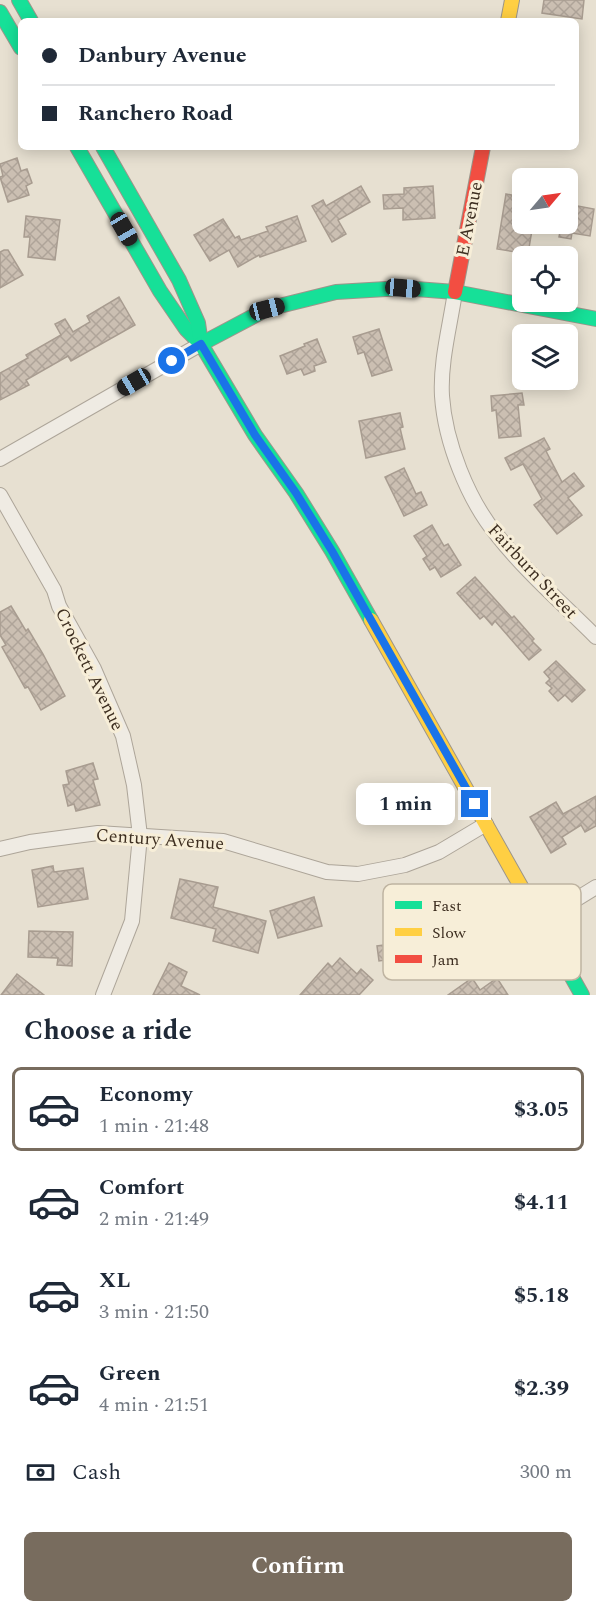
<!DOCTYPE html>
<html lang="en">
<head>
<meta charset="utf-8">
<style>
  :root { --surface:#fff; --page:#f2f2f3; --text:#1f2937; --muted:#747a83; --line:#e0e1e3; --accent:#786c5e }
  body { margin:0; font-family:Spectral,serif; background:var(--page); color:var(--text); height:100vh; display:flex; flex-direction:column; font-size:22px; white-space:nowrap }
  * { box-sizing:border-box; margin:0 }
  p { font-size:20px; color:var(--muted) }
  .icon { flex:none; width:33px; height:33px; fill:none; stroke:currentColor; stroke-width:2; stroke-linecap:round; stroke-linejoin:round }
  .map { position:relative; height:995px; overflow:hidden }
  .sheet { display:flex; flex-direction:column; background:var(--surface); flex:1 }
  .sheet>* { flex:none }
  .banner { position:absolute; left:18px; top:18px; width:561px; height:132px; border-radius:9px; box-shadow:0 3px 15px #0003; display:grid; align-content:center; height:132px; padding:0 24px; background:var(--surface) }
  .needle { width:39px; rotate:61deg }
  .tools { position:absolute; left:512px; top:168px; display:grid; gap:12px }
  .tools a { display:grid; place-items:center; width:66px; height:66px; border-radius:9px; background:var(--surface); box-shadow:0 3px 15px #0003; font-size:30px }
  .end { position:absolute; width:27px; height:27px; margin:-14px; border:8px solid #1a73e8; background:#fff; box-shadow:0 0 0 3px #fff }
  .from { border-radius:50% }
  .bubble { position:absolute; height:42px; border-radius:9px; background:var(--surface); box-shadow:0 3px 15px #0003; font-size:20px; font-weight:700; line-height:42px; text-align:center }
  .car { position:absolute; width:18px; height:36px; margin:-18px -9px; border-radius:8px; box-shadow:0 0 4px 2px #0007; background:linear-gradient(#222 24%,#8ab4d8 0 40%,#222 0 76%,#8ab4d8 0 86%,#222 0) }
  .banner b { display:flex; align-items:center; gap:21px; height:57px; font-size:22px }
  .banner b+b { border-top:2px solid var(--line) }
  .banner i { width:15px; height:15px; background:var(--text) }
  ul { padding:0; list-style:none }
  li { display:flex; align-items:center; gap:18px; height:84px; margin:0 12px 9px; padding:0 12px; border:3px solid transparent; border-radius:9px }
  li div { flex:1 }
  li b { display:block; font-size:22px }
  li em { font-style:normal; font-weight:700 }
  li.current { border-color:var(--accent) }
  li>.icon { width:54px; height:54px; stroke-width:1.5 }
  h2 { padding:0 24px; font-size:27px; line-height:72px }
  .pay { display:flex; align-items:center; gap:15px; height:66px; padding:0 24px; font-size:22px }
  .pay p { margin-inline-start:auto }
  .cta { display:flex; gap:12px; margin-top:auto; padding:12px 24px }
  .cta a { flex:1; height:69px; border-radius:9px; background:var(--accent); color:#fff; font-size:24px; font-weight:700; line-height:69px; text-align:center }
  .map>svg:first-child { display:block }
  .building { fill:url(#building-cross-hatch); stroke:#a89c90; stroke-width:1.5 }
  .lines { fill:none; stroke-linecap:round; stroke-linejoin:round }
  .street-casing { stroke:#ada599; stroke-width:16 }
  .fast-casing { stroke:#9c958a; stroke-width:16 }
  .slow-casing { stroke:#9c958a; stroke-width:16 }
  .jam-casing { stroke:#9c958a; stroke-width:16 }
  .street { stroke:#efebe3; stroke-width:14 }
  .fast { stroke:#16e098; stroke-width:14 }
  .slow { stroke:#ffcf43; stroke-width:14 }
  .jam { stroke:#f24e42; stroke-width:14 }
  .route { stroke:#1a73e8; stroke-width:8 }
  .labels { text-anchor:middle; stroke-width:6; stroke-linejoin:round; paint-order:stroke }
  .street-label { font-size:18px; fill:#3d2e20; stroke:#f7eed8 }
  .key { fill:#f7eed8; stroke:#bfb4a1; stroke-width:1.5 }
  .key-label { font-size:16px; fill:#3d2e20 }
</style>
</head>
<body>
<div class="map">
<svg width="596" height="995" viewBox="0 0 596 995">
  <defs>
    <pattern id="building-cross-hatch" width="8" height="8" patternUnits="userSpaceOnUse" patternTransform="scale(1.5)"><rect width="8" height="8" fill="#cbbfb2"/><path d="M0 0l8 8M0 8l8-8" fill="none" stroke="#afa499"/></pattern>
  </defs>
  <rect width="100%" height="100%" fill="#e7e0d1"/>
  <g class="building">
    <path d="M544 0H584L582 19 542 13Z"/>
    <path d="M17 158 21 171 27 169 32 183 26 186 29 195 8 202 0 177 3 176 0 164Z"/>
    <path d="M361 186 370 202 338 220 346 234 332 242 312 206 323 200 326 206Z"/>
    <path d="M433 186 435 218 403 220V208L384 209 383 195 404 194V188Z"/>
    <path d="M506 194 522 197V224H533L528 254 497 249Z"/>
    <path d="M567 204 594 209 590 236 572 233 571 239 559 237 560 232 546 229V224H567Z"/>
    <path d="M26 216 60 220 55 260 28 257 30 237H24Z"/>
    <path d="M297 216 306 241 260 257 259 255 238 267 229 250 210 261 194 235 223 219 235 238 239 236 241 240 268 231 266 227Z"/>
    <path d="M4 250H8L23 275 0 288V252Z"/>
    <path d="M119 297 135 325 71 361 68 356 26 380 29 385 0 400V373L28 358 26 355 61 335 55 324 65 319 73 332 90 322 87 316Z"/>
    <path d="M379 329 392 370 372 376 364 352 358 354 353 337Z"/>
    <path d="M317 339 326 362 314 366 315 371 304 375 301 369 287 374 280 356 305 346 304 344Z"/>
    <path d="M522 393 524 405H518L521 436 499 438 496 410 492 411 491 396Z"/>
    <path d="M400 413 403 427 400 428 405 449 366 458 359 421Z"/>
    <path d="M544 438 550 449 546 451 562 482 574 473 584 486 568 498 582 515 557 534 534 505 542 499 523 464 511 470 505 458Z"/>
    <path d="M404 468 416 494 421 492 427 505 404 516 385 477Z"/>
    <path d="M432 525 444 546 448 544 461 565 441 577 435 567 430 570 423 559 427 556 414 536Z"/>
    <path d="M475 577 512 618 514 616 534 639 532 641 541 650 529 660 495 621 492 625 484 616 480 619 457 593Z"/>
    <path d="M11 606 26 631 28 629 43 654 65 696 41 710 28 687 25 688 2 647 6 645 0 635V612Z"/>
    <path d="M556 661 585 690 572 702 565 695 558 701 549 691 552 688 546 683 550 679 544 672Z"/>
    <path d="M93 763 98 779 93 780 100 805 76 811 74 804 68 806 63 785 69 784 66 771Z"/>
    <path d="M596 796V826L585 832 581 825 562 837 566 844 551 853 530 817 556 802 563 814Z"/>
    <path d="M53 866 54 872 83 868 88 899 38 907 32 870Z"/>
    <path d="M180 879 218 887 213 907 266 921 258 953 213 941 216 929 171 918Z"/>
    <path d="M314 897 322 926 278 938 270 911Z"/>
    <path d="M415 917 421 955 379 961 377 946 392 944 389 921Z"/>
    <path d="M29 931 73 932 72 966 57 965 58 958 28 957Z"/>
    <path d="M340 958 357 974 361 969 373 980 359 995H300L328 963 332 967Z"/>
    <path d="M169 963 187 972 181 986 200 995H153Z"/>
    <path d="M17 974 44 995H1Z"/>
    <path d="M472 978 480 990 497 978 508 995H448Z"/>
  </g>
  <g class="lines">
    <defs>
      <g id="street">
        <path d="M455 292C450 326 440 362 442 396 445 442 468 500 497 535 526 572 563 604 596 637"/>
        <path d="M0 459 201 344"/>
        <path d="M0 495 54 590 59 606 94 669 123 736 134 785 140 836 132 921 103 995"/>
        <path d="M0 849 30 842 98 833 223 841 327 872 358 874 405 865 439 852 486 824"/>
        <path d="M541 921 596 887"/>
      </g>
      <g id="fast">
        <path d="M19 0 31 21"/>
        <path d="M0 12 21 48"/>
        <path d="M77 147 160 291 186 329 201 344 255 435 296 493 332 551 371 620"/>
        <path d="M103 147 179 280 198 323 201 344"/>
        <path d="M201 344 267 309 336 292 403 288 455 292 596 319"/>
        <path d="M524 892 582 995"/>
      </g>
      <g id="slow">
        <path d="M508 21 512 0"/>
        <path d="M371 620 524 892"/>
      </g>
      <path id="jam" d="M455 292 483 147"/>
    </defs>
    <use href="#street" class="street-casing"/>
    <use href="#fast" class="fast-casing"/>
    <use href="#slow" class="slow-casing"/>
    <use href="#jam" class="jam-casing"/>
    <use href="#street" class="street"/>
    <use href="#fast" class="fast"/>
    <use href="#slow" class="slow"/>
    <use href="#jam" class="jam"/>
  </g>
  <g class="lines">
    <path class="route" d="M172 361 201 344 255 435 296 493 332 551 475 804"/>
  </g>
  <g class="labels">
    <g class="street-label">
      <text transform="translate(469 219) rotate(-79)" y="6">E Avenue</text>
      <text transform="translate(533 571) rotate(47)" y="6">Fairburn Street</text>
      <text transform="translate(90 669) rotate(64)" y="6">Crockett Avenue</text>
      <text transform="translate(160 839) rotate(4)" y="6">Century Avenue</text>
    </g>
  </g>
  <rect x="383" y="884" width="198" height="96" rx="9" class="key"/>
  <rect x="395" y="901" width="27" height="8" fill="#16e098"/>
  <rect x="395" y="928" width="27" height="8" fill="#ffcf43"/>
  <rect x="395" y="955" width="27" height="8" fill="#f24e42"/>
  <g class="key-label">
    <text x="432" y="911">Fast</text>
    <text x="432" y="938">Slow</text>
    <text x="432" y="965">Jam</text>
  </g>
</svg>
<div class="tools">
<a><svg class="needle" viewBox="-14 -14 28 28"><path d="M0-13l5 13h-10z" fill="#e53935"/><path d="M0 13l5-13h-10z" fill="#747a83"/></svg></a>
<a><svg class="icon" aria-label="locate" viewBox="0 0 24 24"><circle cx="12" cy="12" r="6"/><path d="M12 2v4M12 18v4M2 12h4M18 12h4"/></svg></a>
<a><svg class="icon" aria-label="layers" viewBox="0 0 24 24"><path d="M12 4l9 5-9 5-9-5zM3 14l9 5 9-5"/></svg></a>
</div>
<i class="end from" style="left:172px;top:361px"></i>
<i class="end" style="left:475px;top:804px"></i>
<div class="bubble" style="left:356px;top:783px;width:99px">1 min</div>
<i class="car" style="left:124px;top:229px;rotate:150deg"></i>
<i class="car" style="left:403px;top:288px;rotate:95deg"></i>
<i class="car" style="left:267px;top:309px;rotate:76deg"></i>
<i class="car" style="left:134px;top:382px;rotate:240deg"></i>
<div class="banner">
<b><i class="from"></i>Danbury Avenue</b>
<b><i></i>Ranchero Road</b>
</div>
</div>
<section class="sheet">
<h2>Choose a ride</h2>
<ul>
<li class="current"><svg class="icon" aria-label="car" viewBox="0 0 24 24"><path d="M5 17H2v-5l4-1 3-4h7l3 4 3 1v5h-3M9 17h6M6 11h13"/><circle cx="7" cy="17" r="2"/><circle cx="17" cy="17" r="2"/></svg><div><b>Economy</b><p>1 min · 21:48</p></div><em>$3.05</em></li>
<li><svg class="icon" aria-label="car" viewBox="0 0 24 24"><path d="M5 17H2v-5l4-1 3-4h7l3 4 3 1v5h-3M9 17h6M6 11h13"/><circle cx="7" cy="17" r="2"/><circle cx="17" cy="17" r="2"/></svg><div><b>Comfort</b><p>2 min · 21:49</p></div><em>$4.11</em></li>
<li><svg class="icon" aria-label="car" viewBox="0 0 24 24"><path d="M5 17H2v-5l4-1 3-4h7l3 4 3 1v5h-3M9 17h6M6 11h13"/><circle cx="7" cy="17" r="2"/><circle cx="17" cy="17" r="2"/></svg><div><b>XL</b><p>3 min · 21:50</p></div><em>$5.18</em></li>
<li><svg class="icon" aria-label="car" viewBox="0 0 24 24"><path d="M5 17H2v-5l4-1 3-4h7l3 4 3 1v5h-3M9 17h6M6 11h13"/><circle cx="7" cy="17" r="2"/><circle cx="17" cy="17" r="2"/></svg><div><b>Green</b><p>4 min · 21:51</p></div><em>$2.39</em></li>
</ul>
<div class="pay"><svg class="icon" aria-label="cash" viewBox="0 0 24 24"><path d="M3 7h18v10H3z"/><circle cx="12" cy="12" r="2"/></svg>Cash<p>300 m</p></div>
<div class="cta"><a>Confirm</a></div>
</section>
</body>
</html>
